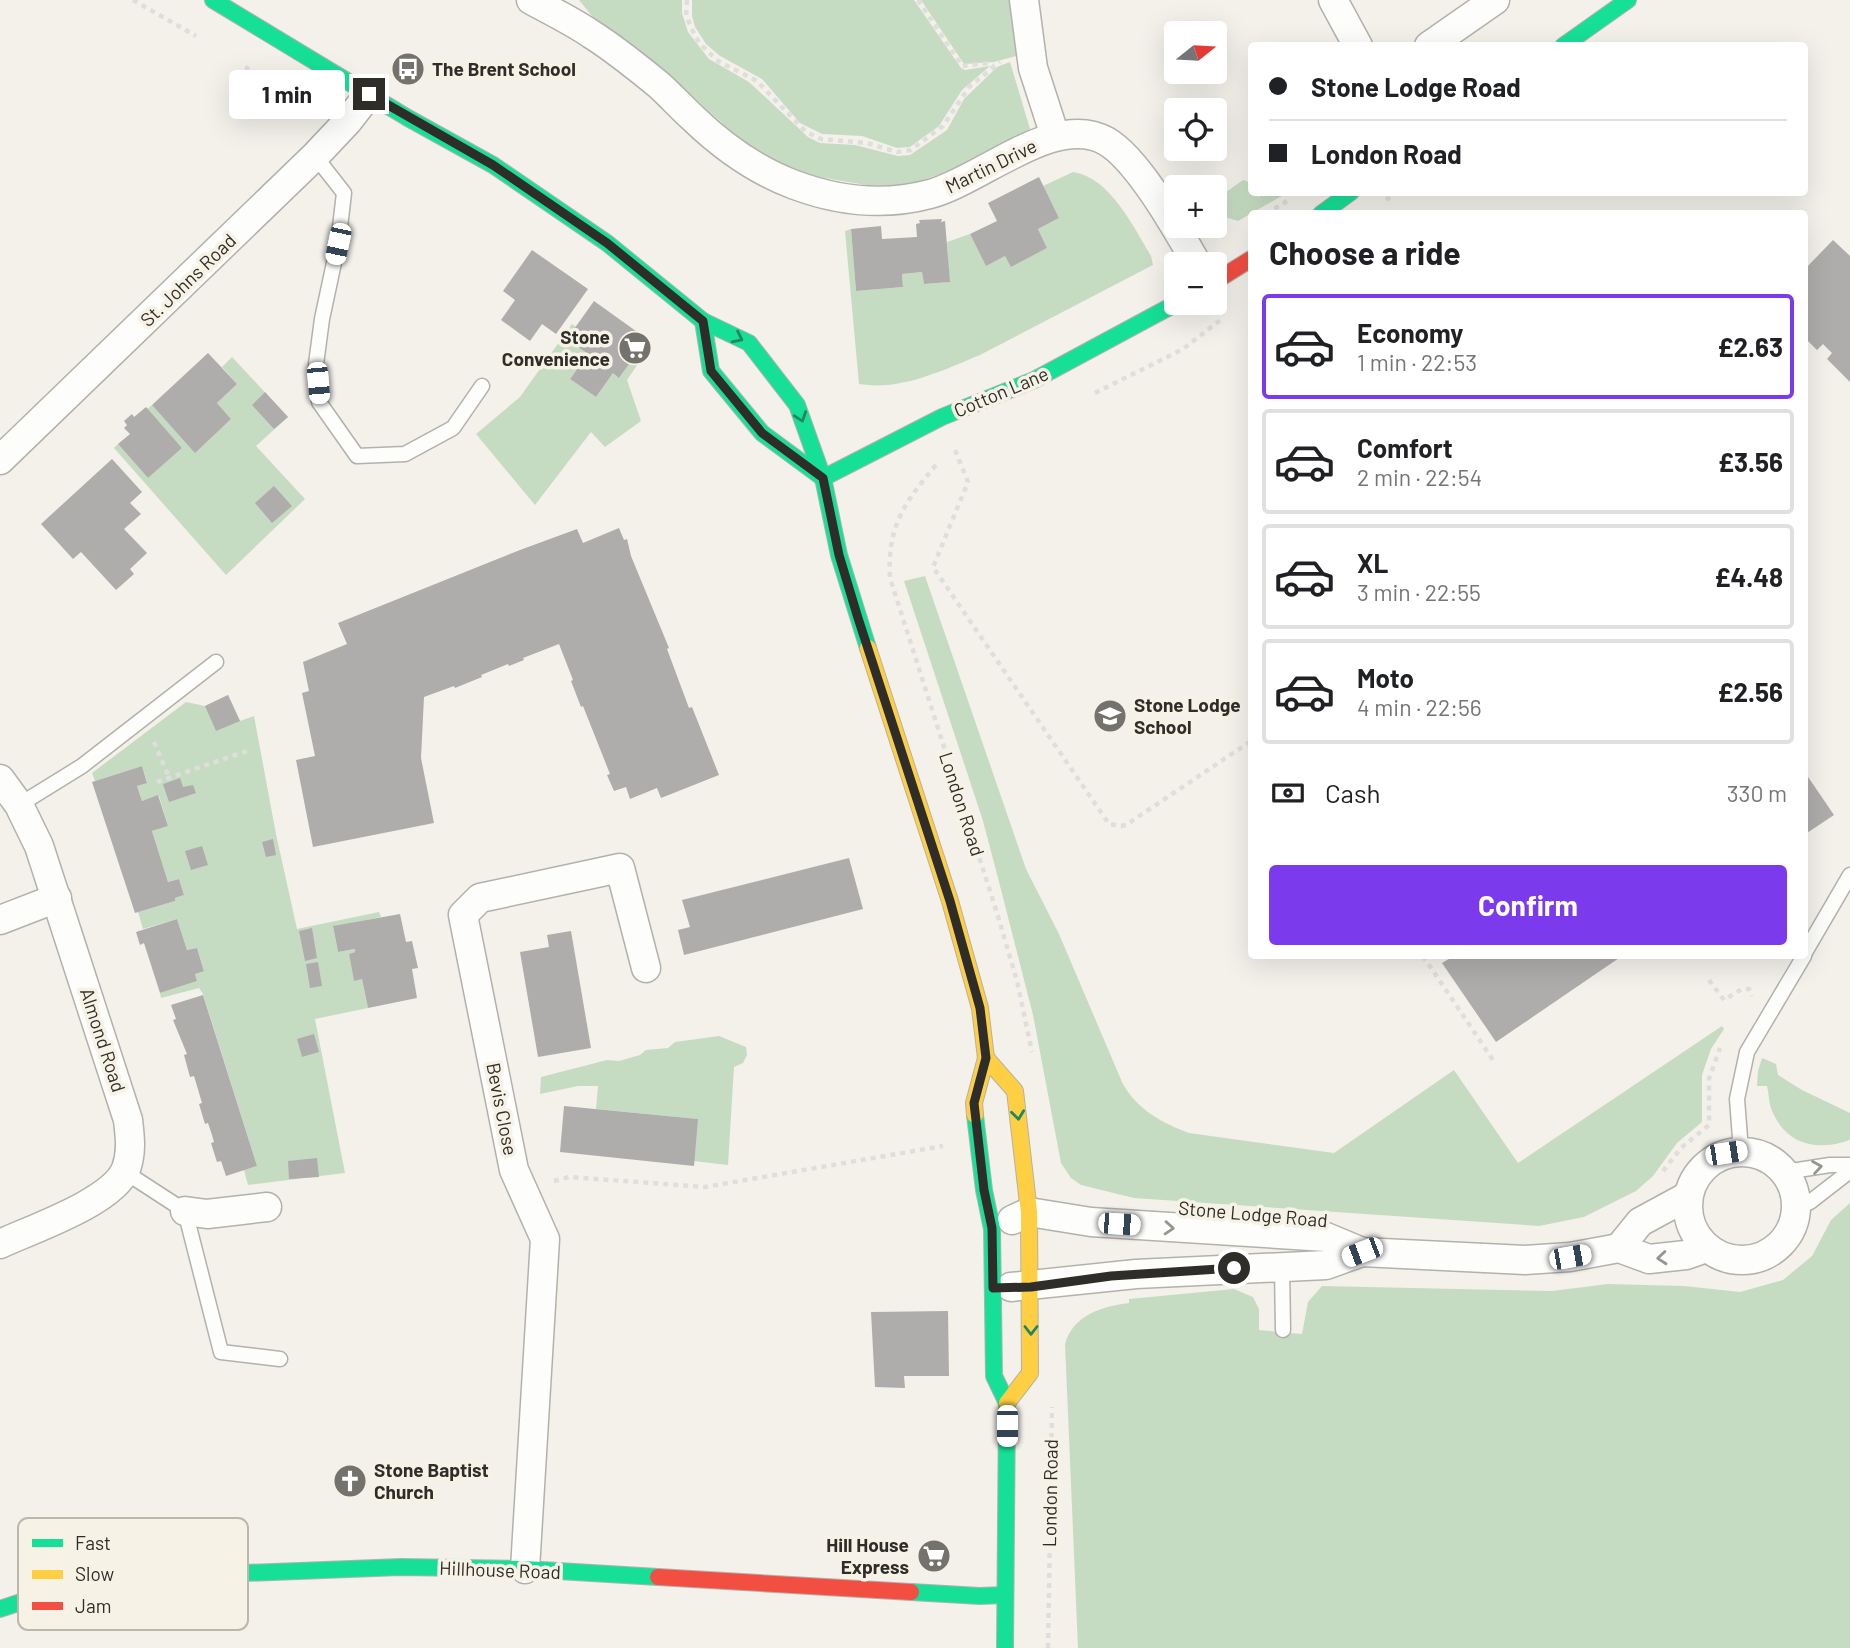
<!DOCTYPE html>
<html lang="en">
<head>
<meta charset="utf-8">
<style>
  :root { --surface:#fff; --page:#f6f6f6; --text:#202124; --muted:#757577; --line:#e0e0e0; --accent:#7c3aed }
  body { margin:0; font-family:Barlow,sans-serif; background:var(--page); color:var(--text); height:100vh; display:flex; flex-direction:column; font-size:26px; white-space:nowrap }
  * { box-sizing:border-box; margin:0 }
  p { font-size:23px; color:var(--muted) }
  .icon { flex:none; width:38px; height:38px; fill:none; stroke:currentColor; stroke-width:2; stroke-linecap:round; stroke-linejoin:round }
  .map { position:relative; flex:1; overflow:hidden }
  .drawer { position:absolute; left:1248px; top:210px; width:560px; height:749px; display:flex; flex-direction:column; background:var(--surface); border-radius:7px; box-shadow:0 7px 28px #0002 }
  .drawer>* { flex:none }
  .guide { position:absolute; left:1248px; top:42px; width:560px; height:154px; border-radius:7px; box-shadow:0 7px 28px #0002; display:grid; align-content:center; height:154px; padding:0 21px; background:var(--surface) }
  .needle { width:46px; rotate:72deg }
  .buttons { position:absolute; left:1164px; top:21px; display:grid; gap:14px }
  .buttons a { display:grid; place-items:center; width:63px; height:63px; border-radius:7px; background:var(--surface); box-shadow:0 7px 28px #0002; font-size:35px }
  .end { position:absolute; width:32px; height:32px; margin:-16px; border:9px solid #2f2d29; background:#fff; box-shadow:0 0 0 4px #fff }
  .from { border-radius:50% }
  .bubble { position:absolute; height:49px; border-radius:7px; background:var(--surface); box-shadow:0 7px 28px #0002; font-size:23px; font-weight:700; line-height:49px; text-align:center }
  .car { position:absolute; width:21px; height:42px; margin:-21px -10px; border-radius:9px; box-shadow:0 0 5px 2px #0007; background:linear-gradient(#fff 24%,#345 0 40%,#fff 0 76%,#345 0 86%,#fff 0) }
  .guide b { display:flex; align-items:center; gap:24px; height:66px; font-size:26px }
  .guide b+b { border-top:2px solid var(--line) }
  .guide i { width:18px; height:18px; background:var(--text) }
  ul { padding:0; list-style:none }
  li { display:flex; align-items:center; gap:21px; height:105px; margin:0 14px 10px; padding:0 7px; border:4px solid var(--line); border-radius:7px }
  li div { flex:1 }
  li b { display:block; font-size:26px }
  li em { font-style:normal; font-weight:700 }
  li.on { border-color:var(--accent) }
  li>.icon { width:63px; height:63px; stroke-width:1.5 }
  h2 { padding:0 21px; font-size:32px; line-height:84px }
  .pay { display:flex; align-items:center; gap:18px; height:77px; padding:0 21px; font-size:26px }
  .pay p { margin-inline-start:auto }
  .button { display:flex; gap:14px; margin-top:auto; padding:14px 21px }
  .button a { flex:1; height:80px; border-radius:7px; background:var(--accent); color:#fff; font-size:28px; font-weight:700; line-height:80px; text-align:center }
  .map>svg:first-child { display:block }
  .green { fill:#c6dcc2 }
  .building { fill:#aeadac }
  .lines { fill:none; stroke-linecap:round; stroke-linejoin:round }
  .lane-casing { stroke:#b3b1ac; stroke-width:17 }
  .street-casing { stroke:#b3b1ac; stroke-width:31 }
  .fast-casing { stroke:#b3b1ac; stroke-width:18 }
  .slow-casing { stroke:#b3b1ac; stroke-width:18 }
  .jam-casing { stroke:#b3b1ac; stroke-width:18 }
  .path { stroke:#dfdedc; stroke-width:4.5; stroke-dasharray:5 5; stroke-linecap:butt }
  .lane { stroke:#fdfdfc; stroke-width:14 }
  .street { stroke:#fdfdfc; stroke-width:28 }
  .fast { stroke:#16e098; stroke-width:16 }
  .slow { stroke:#ffcf43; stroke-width:16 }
  .jam { stroke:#f24e42; stroke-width:16 }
  .oneway { stroke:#228660 }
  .oneway2 { stroke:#969592 }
  .route { stroke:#2f2d29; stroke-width:9 }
  .labels { text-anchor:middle; stroke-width:7; stroke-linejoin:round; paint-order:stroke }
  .poi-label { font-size:19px; font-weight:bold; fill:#2f2d29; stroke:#f7f2e6; text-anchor:start }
  .street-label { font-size:19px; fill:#2f2d29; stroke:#f7f2e6 }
  .key { fill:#f7f2e6; stroke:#bbb7ad; stroke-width:2 }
  .key-label { font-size:19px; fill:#2f2d29 }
</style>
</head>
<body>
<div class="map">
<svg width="1850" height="1648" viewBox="0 0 1850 1648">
  <rect width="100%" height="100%" fill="#f3f1ea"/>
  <g class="green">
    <path d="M579 0H682V13L688 32 709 59 749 82 808 137 820 143 855 145 898 156 910 155 947 130 964 99 997 67 1010 62 1030 129 961 167 914 183 892 186 866 185 813 176 774 160 743 141 663 71 596 21Z"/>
    <path d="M692 0H914L961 68 965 70 990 66 962 90 939 126 910 147 897 148 862 136 822 134 800 123 762 79 720 56 706 44 695 27 692 16Z"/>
    <path d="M921 0H1014L1020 55 994 62 964 64Z"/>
    <path d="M1073 172C1110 177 1134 228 1151 256L1153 265 980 355C941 371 901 391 859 384L845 231 851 229 856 291 903 287 902 274 922 272 924 284 949 282 947 242 970 234 986 265 1005 256 1011 266 1047 248 1038 229 1059 218 1043 186Z"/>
    <path d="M1243 180C1251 182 1251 185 1251 192L1256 193 1258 197 1267 193H1287L1238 221 1215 214V200Z"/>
    <path d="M572 324 576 327 568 339 588 354 570 379 596 397 613 373 620 377 637 352 643 356 627 380 641 421 605 447 591 432 535 505 476 434 520 397Z"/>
    <path d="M232 357 288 417 256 446 305 499 226 575 114 448 118 444 148 478 182 448 147 409 152 405 195 452 231 419 217 403 237 384 222 367Z"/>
    <path d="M925 576 1026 869 1059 934 1122 1082C1136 1109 1162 1123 1189 1133L1334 1153 1454 1070 1518 1163 1722 1026 1724 1029 1711 1049 1702 1075V1122L1677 1143 1653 1176 1636 1191 1584 1217 1539 1226 1134 1198 1081 1185 1071 1178 1061 1163 1033 1015 998 878 983 821 904 581Z"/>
    <path d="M228 695 240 721 254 716 276 834 297 929 379 912 381 917 333 927 338 952 355 949V952L349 954 354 980 362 979 368 1008 315 1019 345 1173 248 1185 244 1170 257 1166 203 994 199 988 161 998 160 993 197 981 195 974 204 970 197 948 187 950 177 919 143 929 138 912 175 901V898L184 895 179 879 168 882 152 831 168 826 159 796 142 801 137 786 147 782 142 766 95 781 92 773 186 702 205 706Z"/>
    <path d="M719 1036 746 1047 747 1055 743 1063 734 1067 728 1165 693 1161 697 1119 596 1109 598 1086H578L540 1094 541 1077 607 1060 619 1061 640 1055 646 1050 668 1048 675 1042Z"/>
    <path d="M1762 1058 1776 1064 1778 1075 1802 1090 1850 1113V1140C1819 1151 1788 1146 1773 1113 1769 1105 1769 1095 1767 1086H1757L1758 1071Z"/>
    <path d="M1850 1203V1648H1078L1065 1344C1073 1315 1103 1306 1129 1303V1299L1234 1289 1253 1297 1259 1309V1330L1302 1334 1308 1302 1322 1286 1552 1291 1608 1284 1684 1286 1740 1292 1783 1280 1812 1256 1831 1220Z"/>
  </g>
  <g class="building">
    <path d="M1039 177 1059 218 1038 229 1047 248 1011 267 1005 256 986 266 970 234 997 221 988 203Z"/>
    <path d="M942 219 941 222 945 221 950 282 924 284 922 272 902 274 903 287 856 291 851 229 881 226 882 239 917 237 916 224 920 223 919 220Z"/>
    <path d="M1833 240 1850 256V382L1827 359 1832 353 1823 344 1817 350 1804 337V270Z"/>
    <path d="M532 250 588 289 556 334 542 324 530 341 501 320 515 300 503 291Z"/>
    <path d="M594 301 647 339 619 378 613 373 596 397 570 379 588 354 567 339Z"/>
    <path d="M208 353 237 384 217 403 231 419 195 453 152 405Z"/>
    <path d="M265 392 288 417 274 429 252 405Z"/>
    <path d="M146 407 182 448 148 478 118 444 130 434 124 428 127 425 124 421 132 414 134 417Z"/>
    <path d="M112 459 142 492 130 503 141 514 124 529 147 553 130 569 134 574 116 590 81 552 73 559 41 524Z"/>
    <path d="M274 486 292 506 272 523 255 503Z"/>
    <path d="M619 528 624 540 627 539 631 556 669 648 667 649 689 708 692 707 719 775 661 798 657 788 630 799 626 787 614 791 607 775 610 774 583 706 581 707 571 681 573 680 559 644 523 658 524 660 509 666 508 664 481 675 482 677 455 688 454 686 424 697 421 758 434 823 313 847 296 760 315 756 302 693 309 691 303 662 347 644 338 623 520 550 577 529 583 543Z"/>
    <path d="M228 695 240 721 216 731 205 706Z"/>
    <path d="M142 766 147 783 137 786 142 801 158 795 168 826 152 831 168 882 179 879 184 895 175 898V901L135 913 92 782Z"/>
    <path d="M1804 771 1834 815 1804 835Z"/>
    <path d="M180 778 183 787 193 785 196 793 169 802 163 784Z"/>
    <path d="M273 839 276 855 266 857 262 842Z"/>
    <path d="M202 846 208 865 191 870 185 851Z"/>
    <path d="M849 858 863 909 684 955 678 930 690 927 682 900Z"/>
    <path d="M400 914 406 942 412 941 418 968 412 969 417 998 368 1008 362 979 354 981 349 954 355 952V949L338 952 333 926Z"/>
    <path d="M177 919 187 950 197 948 204 971 195 974 197 981 160 993 144 943 140 945 136 932Z"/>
    <path d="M312 928 317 958 305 961 299 931Z"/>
    <path d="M571 931 591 1048 538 1057 520 952 549 947 547 935Z"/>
    <path d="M1454 956H1622L1496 1042 1442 963Z"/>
    <path d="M318 962 322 986 310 988 306 964Z"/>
    <path d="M203 995 257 1166 226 1176 221 1161 217 1162 211 1143 214 1142 212 1135 208 1123 205 1124 199 1104 202 1103 194 1076 190 1077 184 1055 187 1054 173 1020 176 1019 171 1005Z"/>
    <path d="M314 1034 319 1052 302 1057 297 1039Z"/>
    <path d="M564 1106 698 1119 694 1166 560 1152Z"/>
    <path d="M317 1158 319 1177 289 1179 288 1161Z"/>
    <path d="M948 1311 949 1376H904L905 1388 875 1387 871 1312Z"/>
  </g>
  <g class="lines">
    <defs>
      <g id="lane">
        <path d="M315 156 344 193 338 244 322 319 316 364 319 402 357 456 405 454 453 428 482 386"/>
        <path d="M19 805 82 766 216 662"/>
        <path d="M1804 954 1850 875"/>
        <path d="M1741 1151 1737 1099 1747 1052 1804 956"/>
        <path d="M125 1172 185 1211 221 1352 280 1359"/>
        <path d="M1785 1172 1830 1165H1850"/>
        <path d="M1797 1208 1810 1202 1850 1171"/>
        <path d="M1282 1267 1283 1330"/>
      </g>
      <g id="street">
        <path d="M531 0C551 11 572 21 591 34 615 49 637 67 659 85 671 96 681 107 693 118 722 146 757 171 795 185 838 201 885 206 930 194 982 180 1055 112 1106 141 1138 159 1178 231 1197 264"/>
        <path d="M1024 0 1033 68 1055 136"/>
        <path d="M1333 0 1358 46"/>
        <path d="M1429 46 1495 0"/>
        <path d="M0 460 315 156 348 121 369 94"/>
        <path d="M0 779 19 805 39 846 128 1120C130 1137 132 1152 126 1169 113 1202 32 1229 0 1244"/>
        <path d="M0 920 57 898"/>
        <circle cx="1742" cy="1206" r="54"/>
        <path d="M185 1211 207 1214 267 1207"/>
        <path d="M1012 1220 1029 1212 1091 1222 1326 1237 1362 1252 1525 1260 1570 1257 1619 1248 1649 1259 1686 1255 1706 1248"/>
        <path d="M1619 1248 1640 1222 1688 1196"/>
        <path d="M1011 1287 1136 1274 1326 1265 1362 1252"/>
        <path d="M525 1569 545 1239 514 1170 463 915 480 898 620 868 646 968"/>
      </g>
      <g id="fast">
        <path d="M213 0 408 118 493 165 607 243 703 321 749 343 797 405 823 478 839 555 868 648"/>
        <path d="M1563 46 1628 0"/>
        <path d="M1321 214 1351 192"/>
        <path d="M703 321 711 371 762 433 823 478"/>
        <path d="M823 478 942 417 1034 380 1177 303"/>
        <path d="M975 1115 984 1190 992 1229 994 1376 1007 1403 1005 1648"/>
        <path d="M911 1592 980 1596 1004 1595"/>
        <path d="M0 1609 51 1592 117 1581 220 1574 401 1567 525 1569 658 1577"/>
      </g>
      <g id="slow">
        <path d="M868 648 950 901 980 1008 986 1058 974 1103 975 1115"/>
        <path d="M986 1058 1015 1091 1029 1212 1030 1373 1007 1403"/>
      </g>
      <g id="jam">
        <path d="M1214 282 1251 259"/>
        <path d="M658 1577 911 1592"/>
      </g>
    </defs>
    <use href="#lane" class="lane-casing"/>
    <use href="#street" class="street-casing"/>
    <use href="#fast" class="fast-casing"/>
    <use href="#slow" class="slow-casing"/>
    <use href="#jam" class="jam-casing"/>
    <g class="path">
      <path d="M133 0 196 36"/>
      <path d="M687 0 686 12 690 26 700 44 718 61 757 81 805 131 821 139 867 143 897 152 911 150 943 126 969 87 1000 62"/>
      <path d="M918 0 962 66 989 63 993 66"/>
      <path d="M245 67 315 110"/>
      <path d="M1386 200 1397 192"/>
      <path d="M1266 214 1287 201"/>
      <path d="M1095 393 1183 349 1223 318"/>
      <path d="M955 450 968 482 933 567 1109 824 1121 826 1126 825 1251 741"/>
      <path d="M936 465C904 503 887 527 890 578L997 913 1017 981 1032 1052"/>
      <path d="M154 742 169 777"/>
      <path d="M157 782 250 750"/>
      <path d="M1423 956 1493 1060"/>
      <path d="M1709 980 1724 1000 1742 989H1749L1752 996"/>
      <path d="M1663 1171 1681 1148 1709 1125V1079L1720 1048"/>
      <path d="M554 1181 569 1177 705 1187 943 1146"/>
      <path d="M1048 1648 1052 1407"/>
    </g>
    <use href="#lane" class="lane"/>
    <use href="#street" class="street"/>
    <use href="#fast" class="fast"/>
    <use href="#slow" class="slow"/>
    <use href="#jam" class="jam"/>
  </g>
  <defs><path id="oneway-chevron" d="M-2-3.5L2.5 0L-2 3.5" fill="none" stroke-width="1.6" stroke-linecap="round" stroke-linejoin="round" transform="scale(1.75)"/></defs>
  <g class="oneway">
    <use href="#oneway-chevron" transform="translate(738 338) rotate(26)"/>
    <use href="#oneway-chevron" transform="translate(801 417) rotate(71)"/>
    <use href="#oneway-chevron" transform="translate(1018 1115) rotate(83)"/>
    <use href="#oneway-chevron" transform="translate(1031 1330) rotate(90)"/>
  </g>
  <g class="oneway2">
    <use href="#oneway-chevron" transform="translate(1817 1167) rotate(-9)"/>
    <use href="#oneway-chevron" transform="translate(1169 1228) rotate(4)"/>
    <use href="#oneway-chevron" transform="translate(1662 1258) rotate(175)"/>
  </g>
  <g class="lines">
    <path class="route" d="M369 94 493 165 607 243 703 321 711 371 762 433 823 478 839 555 858 618 950 901 980 1008 986 1058 974 1103 984 1190 992 1228 993 1288 1031 1287 1111 1276 1234 1268"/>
  </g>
  <defs>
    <symbol id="bus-disc" viewBox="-11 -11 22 22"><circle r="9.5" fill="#74726d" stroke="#f7f2e6"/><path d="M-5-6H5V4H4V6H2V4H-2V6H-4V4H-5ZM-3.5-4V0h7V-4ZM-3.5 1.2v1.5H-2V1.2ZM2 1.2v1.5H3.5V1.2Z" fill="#fff"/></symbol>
    <symbol id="supermarket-disc" viewBox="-11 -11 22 22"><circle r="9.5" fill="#74726d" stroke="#f7f2e6"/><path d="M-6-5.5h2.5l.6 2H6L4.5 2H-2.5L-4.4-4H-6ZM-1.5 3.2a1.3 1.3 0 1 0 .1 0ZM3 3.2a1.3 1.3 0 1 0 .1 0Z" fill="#fff"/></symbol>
    <symbol id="school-disc" viewBox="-11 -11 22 22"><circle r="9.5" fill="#74726d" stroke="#f7f2e6"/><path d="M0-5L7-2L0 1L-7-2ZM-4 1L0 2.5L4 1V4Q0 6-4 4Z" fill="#fff"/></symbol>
    <symbol id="church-disc" viewBox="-11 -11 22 22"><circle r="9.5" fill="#74726d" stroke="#f7f2e6"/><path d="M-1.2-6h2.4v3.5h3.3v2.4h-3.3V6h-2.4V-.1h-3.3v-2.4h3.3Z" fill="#fff"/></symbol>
  </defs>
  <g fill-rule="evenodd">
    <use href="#bus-disc" x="389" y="50" width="38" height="38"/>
    <use href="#supermarket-disc" x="616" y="329" width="38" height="38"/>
    <use href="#school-disc" x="1091" y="697" width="38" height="38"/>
    <use href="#church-disc" x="331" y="1462" width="38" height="38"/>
    <use href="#supermarket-disc" x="915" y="1537" width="38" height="38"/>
  </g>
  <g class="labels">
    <g class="poi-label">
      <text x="432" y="76">The Brent School</text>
      <text x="610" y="344" text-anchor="end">Stone<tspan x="610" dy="22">Convenience</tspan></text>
      <text x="1134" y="712">Stone Lodge<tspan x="1134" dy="22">School</tspan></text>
      <text x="374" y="1477">Stone Baptist<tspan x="374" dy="22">Church</tspan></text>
      <text x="909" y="1552" text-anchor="end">Hill House<tspan x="909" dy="22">Express</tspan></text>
    </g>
    <g class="street-label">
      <text transform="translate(991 166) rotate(-26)" y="7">Martin Drive</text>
      <text transform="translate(188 280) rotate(-44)" y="7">St. Johns Road</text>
      <text transform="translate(1001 392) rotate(-23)" y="7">Cotton Lane</text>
      <text transform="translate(962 804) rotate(72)" y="7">London Road</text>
      <text transform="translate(103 1040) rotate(72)" y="7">Almond Road</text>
      <text transform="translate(502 1109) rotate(79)" y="7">Bevis Close</text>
      <text transform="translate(1253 1214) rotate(5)" y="7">Stone Lodge Road</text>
      <text transform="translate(1050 1493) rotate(-89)" y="7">London Road</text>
      <text transform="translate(500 1570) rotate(2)" y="7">Hillhouse Road</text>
    </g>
  </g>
  <rect x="18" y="1518" width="230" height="112" rx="10" class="key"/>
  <rect x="32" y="1539" width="31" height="8" fill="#16e098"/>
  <rect x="32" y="1570" width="31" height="9" fill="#ffcf43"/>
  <rect x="32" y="1602" width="31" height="8" fill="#f24e42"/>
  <g class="key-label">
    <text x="75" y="1550">Fast</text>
    <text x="75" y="1581">Slow</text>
    <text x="75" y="1613">Jam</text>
  </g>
</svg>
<div class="buttons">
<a><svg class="needle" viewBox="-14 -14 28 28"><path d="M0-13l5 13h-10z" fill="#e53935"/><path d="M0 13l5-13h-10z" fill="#757577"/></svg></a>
<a><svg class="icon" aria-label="locate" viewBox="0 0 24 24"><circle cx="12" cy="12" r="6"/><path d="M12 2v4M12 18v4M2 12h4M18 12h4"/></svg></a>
<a>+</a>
<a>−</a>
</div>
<i class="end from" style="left:1234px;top:1268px"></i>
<i class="end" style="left:369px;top:94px"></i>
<div class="bubble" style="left:229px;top:70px;width:116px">1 min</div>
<i class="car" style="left:338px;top:244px;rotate:192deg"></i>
<i class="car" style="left:318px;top:383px;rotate:175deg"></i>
<i class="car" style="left:1726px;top:1153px;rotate:81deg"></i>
<i class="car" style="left:1119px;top:1224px;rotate:94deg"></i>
<i class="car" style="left:1362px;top:1252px;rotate:249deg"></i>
<i class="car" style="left:1570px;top:1257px;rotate:80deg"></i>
<i class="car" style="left:1007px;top:1426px;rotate:180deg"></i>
<div class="guide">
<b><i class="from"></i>Stone Lodge Road</b>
<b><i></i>London Road</b>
</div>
<section class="drawer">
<h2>Choose a ride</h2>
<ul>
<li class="on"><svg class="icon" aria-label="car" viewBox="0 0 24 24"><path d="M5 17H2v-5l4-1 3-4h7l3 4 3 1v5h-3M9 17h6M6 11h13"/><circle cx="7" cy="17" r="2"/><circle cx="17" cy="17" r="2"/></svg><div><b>Economy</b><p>1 min · 22:53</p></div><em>£2.63</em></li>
<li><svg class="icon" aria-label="car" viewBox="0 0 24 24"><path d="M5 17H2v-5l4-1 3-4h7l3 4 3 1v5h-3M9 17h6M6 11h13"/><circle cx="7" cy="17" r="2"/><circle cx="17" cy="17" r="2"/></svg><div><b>Comfort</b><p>2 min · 22:54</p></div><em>£3.56</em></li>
<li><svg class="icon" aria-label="car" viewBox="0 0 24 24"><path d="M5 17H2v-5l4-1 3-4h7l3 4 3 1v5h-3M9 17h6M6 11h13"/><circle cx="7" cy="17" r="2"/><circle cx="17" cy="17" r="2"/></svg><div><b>XL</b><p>3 min · 22:55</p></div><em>£4.48</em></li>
<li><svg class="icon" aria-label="car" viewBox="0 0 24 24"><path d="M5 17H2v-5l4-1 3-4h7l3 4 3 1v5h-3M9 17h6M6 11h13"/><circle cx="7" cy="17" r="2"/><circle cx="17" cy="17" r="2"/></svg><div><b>Moto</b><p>4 min · 22:56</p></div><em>£2.56</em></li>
</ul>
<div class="pay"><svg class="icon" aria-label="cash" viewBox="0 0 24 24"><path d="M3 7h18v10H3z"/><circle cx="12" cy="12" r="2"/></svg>Cash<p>330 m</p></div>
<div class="button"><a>Confirm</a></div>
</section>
</div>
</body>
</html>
